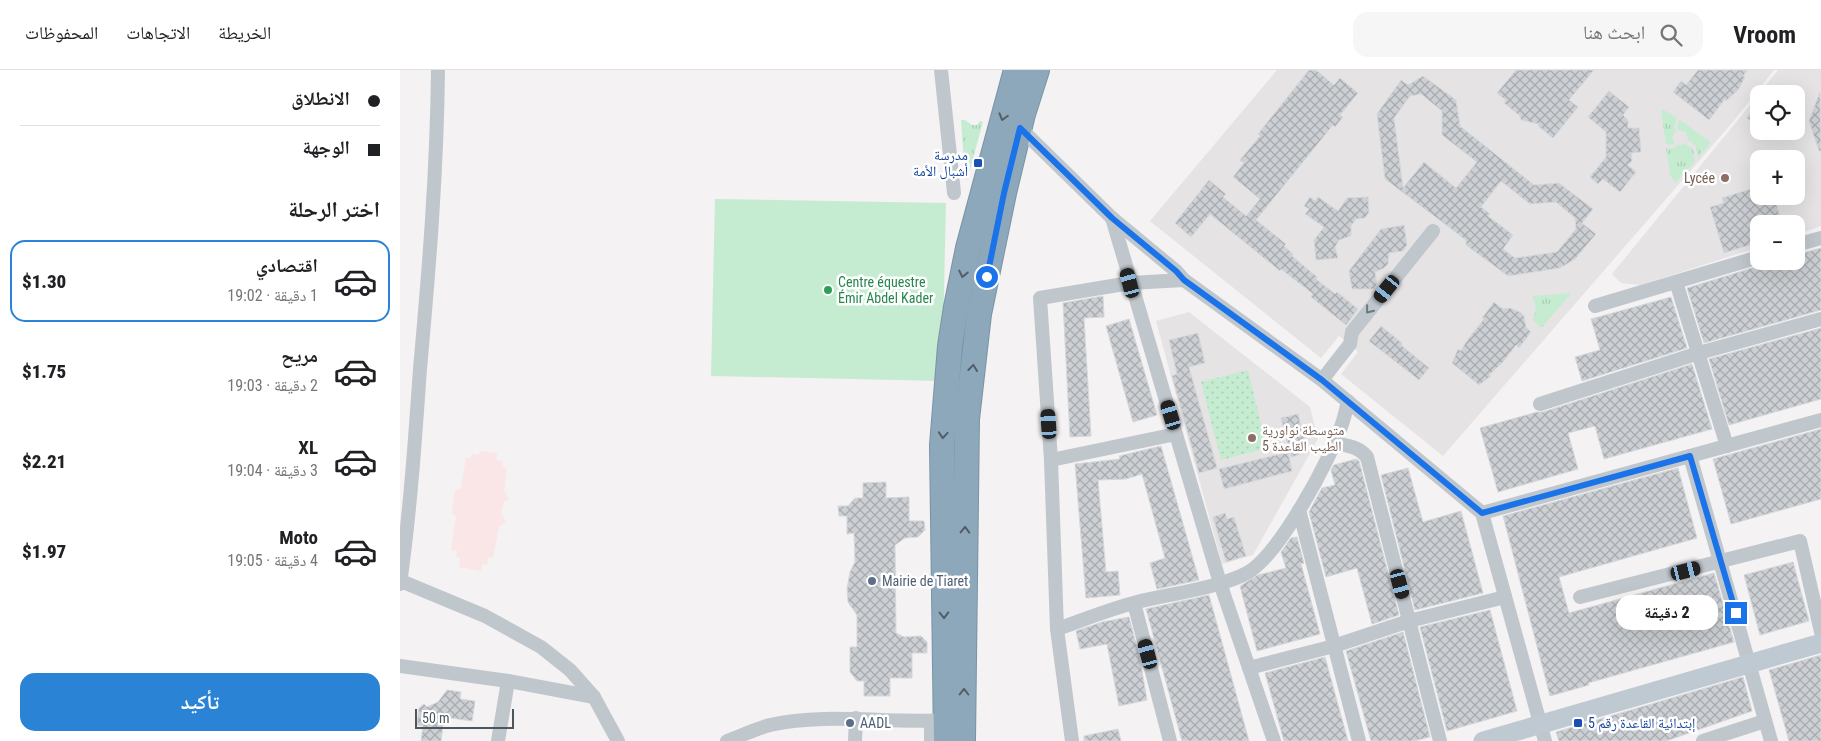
<!DOCTYPE html>
<html lang="ar">
<head>
<meta charset="utf-8">
<style>
  :root { --surface:#fff; --page:#f6f6f6; --text:#202124; --muted:#757577; --line:#e0e0e0; --accent:#2b83d5 }
  body { margin:0; font-family:"Roboto Condensed","Noto Naskh Arabic",sans-serif; background:var(--page); color:var(--text); direction:rtl; height:100vh; display:flex; flex-direction:column; font-size:19px; white-space:nowrap }
  * { box-sizing:border-box; margin:0 }
  p { font-size:16px; color:var(--muted) }
  .icon { flex:none; width:28px; height:28px; fill:none; stroke:currentColor; stroke-width:2; stroke-linecap:round; stroke-linejoin:round }
  .map { position:relative; flex:1; overflow:hidden; direction:ltr }
  .drawer { display:flex; flex-direction:column; background:var(--surface); width:400px }
  .drawer>* { flex:none }
  .banner { display:grid; align-content:center; height:110px; padding:0 20px; background:var(--surface) }
  .buttons { position:absolute; left:1350px; top:15px; display:grid; gap:10px }
  .buttons a { display:grid; place-items:center; width:55px; height:55px; border-radius:10px; background:var(--surface); box-shadow:0 5px 20px #0002; font-size:25px }
  .scale { position:absolute; left:15px; bottom:12px; width:99px; box-sizing:border-box; padding-left:5px; border:2px solid #4b565e; border-top:0; font-size:14px; line-height:18px; white-space:nowrap; color:#4b565e; -webkit-text-stroke:4px #fff; paint-order:stroke }
  .end { position:absolute; width:22px; height:22px; margin:-11px; border:6px solid #1a73e8; background:#fff; box-shadow:0 0 0 2px #fff }
  .from { border-radius:50% }
  .bubble { position:absolute; height:35px; border-radius:15px; background:var(--surface); box-shadow:0 5px 20px #0002; font-size:16px; font-weight:800; line-height:35px; text-align:center; direction:rtl }
  .car { position:absolute; width:15px; height:30px; margin:-15px -8px; border-radius:6px; box-shadow:0 0 4px 1px #0007; background:linear-gradient(#222 24%,#8ab4d8 0 40%,#222 0 76%,#8ab4d8 0 86%,#222 0) }
  .banner b { display:flex; align-items:center; gap:18px; height:48px; font-size:19px }
  .banner b+b { border-top:1px solid var(--line) }
  .banner i { width:12px; height:12px; background:var(--text) }
  ul { padding:0; list-style:none }
  li { display:flex; align-items:center; gap:15px; height:82px; margin:0 10px 8px; padding:0 10px; border:2px solid transparent; border-radius:15px }
  li div { flex:1 }
  li b { display:block; font-size:19px }
  li em { font-style:normal; font-weight:800 }
  li.current { border-color:var(--accent) }
  li>.icon { width:45px; height:45px; stroke-width:1.5 }
  h2 { padding:0 20px; font-size:22px; line-height:60px }
  .primary-button { display:flex; gap:10px; margin-top:auto; padding:10px 20px }
  .primary-button a { flex:1; height:58px; border-radius:15px; background:var(--accent); color:#fff; font-size:20px; font-weight:800; line-height:58px; text-align:center }
  header { display:flex; align-items:center; gap:30px; box-sizing:border-box; height:70px; padding:0 25px; background:var(--surface); border-bottom:1px solid var(--line) }
  header strong { font-size:24px }
  nav { display:flex; gap:28px; margin-inline-start:auto; font-size:18px }
  .search { width:350px; height:45px; background:var(--page); display:flex; align-items:center; gap:12px; box-sizing:border-box; padding:0 18px; border-radius:15px; color:var(--muted); font-size:19px }
  main { display:flex; flex:1; min-height:0 }
  .map>svg:first-child { display:block }
  .education { fill:#e5e3e3; fill-rule:evenodd }
  .medical { fill:#fae6e6 }
  .grass { fill:url(#grass-tufts) }
  .park { fill:url(#park-dots) }
  .garden { fill:#c5ecd1 }
  .building { fill:url(#building-cross-hatch); stroke:#d6d8dc; fill-rule:evenodd }
  .lines { fill:none; stroke-linecap:round; stroke-linejoin:round }
  .highway-casing { stroke:#7a93a7; stroke-width:26 }
  .street { stroke:#bfc7cd; stroke-width:14 }
  .secondary { stroke:#bfc9d1; stroke-width:19 }
  .highway { stroke:#8ea8bb; stroke-width:24 }
  .oneway { stroke:#525e67 }
  .oneway2 { stroke:#6e787f }
  .route { stroke:#1a73e8; stroke-width:6 }
  .transit-dot { fill:#1a4fb4; stroke:#fff; stroke-width:2 }
  .education-dot { fill:#8d6e63; stroke:#fff; stroke-width:2 }
  .leisure-dot { fill:#2e9e5b; stroke:#fff; stroke-width:2 }
  .service-dot { fill:#5c6f8a; stroke:#fff; stroke-width:2 }
  .labels { text-anchor:middle; stroke-width:5; stroke-linejoin:round; paint-order:stroke }
  .transit-label { font-size:14px; fill:#164399; stroke:#fff; text-anchor:end }
  .education-label { font-size:14px; fill:#785e54; stroke:#fff; text-anchor:end }
  .leisure-label { font-size:14px; fill:#27864d; stroke:#fff; text-anchor:start }
  .service-label { font-size:14px; fill:#4e5e75; stroke:#fff; text-anchor:start }
</style>
</head>
<body>
<header>
<strong>Vroom</strong>
<div class="search"><svg class="icon" aria-label="search" viewBox="0 0 24 24"><circle cx="10" cy="10" r="6"/><path d="M15 15l6 6"/></svg>ابحث هنا</div>
<nav><a>الخريطة</a><a>الاتجاهات</a><a>المحفوظات</a></nav>
</header>
<main>
<div class="map">
<svg width="1421" height="671" viewBox="0 0 1421 671">
  <defs>
    <pattern id="grass-tufts" width="24" height="20" patternUnits="userSpaceOnUse" patternTransform="scale(1.25)"><rect width="24" height="20" fill="#c5ecd1"/><path d="M3 7l-1-3M5 7V3M7 7l1-3M15 17l-1-3M17 17v-4M19 17l1-3" fill="none" stroke="#abccb6"/></pattern>
    <pattern id="park-dots" width="8" height="8" patternUnits="userSpaceOnUse" patternTransform="scale(1.25)"><rect width="8" height="8" fill="#c5ecd1"/><path d="M2 2h.1M6 6h.1" fill="none" stroke="#abccb6" stroke-width="1.8" stroke-linecap="round"/></pattern>
    <pattern id="building-cross-hatch" width="8" height="8" patternUnits="userSpaceOnUse" patternTransform="scale(1.25)"><rect width="8" height="8" fill="#cccfd3"/><path d="M0 0l8 8M0 8l8-8" fill="none" stroke="#a8abae"/></pattern>
  </defs>
  <rect width="100%" height="100%" fill="#f4f2f2"/>
  <g class="education">
    <path d="M877 0H1374L1332 53 1043 386 941 304 958 282 950 274 939 266 921 288 750 151Z"/>
    <path d="M1378 0H1421V156L1396 165V154H1359V177L1241 215 1221 213 1212 204 1359 24V61H1396V24H1359ZM1359 89H1396V126H1359Z"/>
    <path d="M789 242 910 337 918 369 853 485 822 494 756 251Z"/>
  </g>
  <path class="medical" d="M80 381 97 383 96 390 103 391 102 397 107 398 104 420 109 429 104 432 101 443 106 452 99 456 93 488 88 487 87 495 82 494 81 501 59 497 60 487H56L57 481 51 480 56 447 52 443 55 421 61 418 66 388H71L72 384 79 385Z"/>
  <g class="grass">
    <path d="M1262 39 1277 48 1274 56 1276 61 1272 67 1274 73 1272 75 1266 74 1261 40Z"/>
    <path d="M1279 49 1311 73 1298 88 1296 76 1288 70 1286 62 1278 60 1277 58Z"/>
    <path d="M561 50H565L572 55H577L580 51 583 52 567 110 565 107Z"/>
    <path d="M1285 74 1293 79 1295 91 1275 113 1270 105 1266 78H1274L1277 75Z"/>
    <path d="M1172 223 1141 258 1133 250C1136 241 1137 235 1132 226Z"/>
  </g>
  <path class="park" d="M848 300 867 378 821 390 801 312Z"/>
  <path class="garden" d="M315 129 546 133 542 311 311 306Z"/>
  <g class="building">
    <path d="M909 0H916L934 15 940 8 958 23 940 45 943 47 935 57 933 55 856 150 886 174 884 176 893 184 892 186 917 207 916 209 935 224 937 222 958 239 946 255 911 227 913 224 881 199 880 201 810 144 791 167 775 153 809 110 826 124 823 127 846 146 860 129 833 107 844 93 840 90 860 66 858 64Z"/>
    <path d="M1116 0H1194L1169 30 1178 37 1153 68 1138 56 1139 54 1121 50 1120 46 1104 33 1106 30 1097 23Z"/>
    <path d="M1298 0H1348L1343 6 1345 7 1338 20 1326 31 1325 29 1309 50 1273 22 1281 11 1286 15Z"/>
    <path d="M1023 6 1056 30 1060 56 1134 115 1159 113 1193 139 1182 153 1196 164 1175 189 1160 198 1108 206 1066 175V170L985 109 977 44 1001 10 1008 15ZM1021 24 1042 41V65L1077 92 1056 118 1024 92 1003 118 994 48 1010 26ZM1101 111 1130 134 1156 132 1175 148 1176 159 1157 182 1115 188 1103 179 1113 165 1088 146 1090 144 1081 137Z"/>
    <path d="M1209 21 1229 37 1223 45 1228 50V58H1239L1241 82 1231 83 1232 91 1228 95 1236 102 1220 122 1203 109 1198 114 1190 107 1206 87V62L1188 47Z"/>
    <path d="M1420 22 1421 81H1419L1409 51Z"/>
    <path d="M1359 31V57L1347 48Z"/>
    <path d="M1357 117 1359 126H1374L1382 154H1359V172L1324 183 1310 137 1324 133 1322 128Z"/>
    <path d="M910 127 915 131 918 127 938 141 947 128 968 127 969 142 965 148 956 149 951 156V166L939 170 935 177 938 188 916 190 914 170 924 157 905 144 909 139 904 136Z"/>
    <path d="M1004 155 1007 175 1003 181 989 183 988 194 984 198 975 202 977 214 974 219H952L949 201 981 159Z"/>
    <path d="M1421 178V240L1304 273 1287 218 1375 191H1396V185Z"/>
    <path d="M703 226 704 247 684 248 691 366 670 367 663 233Z"/>
    <path d="M1271 227 1287 278 1182 311 1175 287 1200 280 1191 249Z"/>
    <path d="M1094 232 1103 239 1110 238 1120 242 1124 246 1126 257 1131 262 1119 278 1116 275 1103 292 1089 305 1091 306 1079 315 1052 293 1058 279 1061 281 1066 272 1084 249 1082 248Z"/>
    <path d="M729 249 757 345 733 352 706 256Z"/>
    <path d="M981 256 1002 273 1001 275 1029 298 1019 310 969 271Z"/>
    <path d="M1421 258V329L1329 355 1309 289Z"/>
    <path d="M798 263 805 293 789 297 817 398 799 403 772 306 777 304 769 270Z"/>
    <path d="M1292 294 1312 359 1204 389 1195 356 1168 363 1178 399 1098 422 1080 358 1137 342H1143Z"/>
    <path d="M898 344 906 375 903 376 905 383 891 387 881 348Z"/>
    <path d="M1421 359V429L1331 454 1313 389Z"/>
    <path d="M761 376 799 510 757 519 750 493 765 488 742 404 726 409 698 410 706 502 718 501 720 525 686 528 675 394 720 389 719 386Z"/>
    <path d="M888 382 892 401 824 419 819 399Z"/>
    <path d="M956 389 959 391 999 545 972 554 957 498 926 507 909 442 922 418 935 415 931 400 934 395Z"/>
    <path d="M1008 398 1023 452 1061 441 1083 523 1015 540 981 405Z"/>
    <path d="M1278 398 1297 468 1159 507 1169 543 1314 503 1334 572 1188 613 1189 615 1150 626 1103 446Z"/>
    <path d="M486 412V428L509 427V451H524L525 460 518 467 505 468 495 475 496 563 504 567 521 566 527 572V583H512V608H490V626H464V611H457L450 602V577H457V545L448 532 447 519 450 502 455 492 454 463 447 464V446H439L438 436H448L455 428H463V413Z"/>
    <path d="M825 443 827 449 834 447 846 486 826 492 813 447Z"/>
    <path d="M897 467 904 493 901 494 920 564 857 581 840 516 858 505 886 498 881 482 891 468Z"/>
    <path d="M1393 492 1409 551 1360 565 1344 505Z"/>
    <path d="M809 525 849 671H782L746 539Z"/>
    <path d="M1090 540 1117 641 1047 661 1020 557Z"/>
    <path d="M729 547 740 590 747 630 719 636 707 574 680 579 676 561 702 552Z"/>
    <path d="M1003 562 1030 667 1014 671H971L946 581Z"/>
    <path d="M1421 585V671H1389L1369 600Z"/>
    <path d="M925 587 948 671H884L865 603Z"/>
    <path d="M1343 607 1352 641 1266 671H1159L1156 662Z"/>
    <path d="M47 620 61 622 60 629 75 631 72 651 44 647 41 671H21L23 656 17 655 19 638 24 634 27 637 38 632Z"/>
    <path d="M718 659 721 671H684V666Z"/>
  </g>
  <g class="lines">
    <defs>
      <g id="highway">
        <path d="M546 671 542 375 550 276 556 237 568 178 616 0"/>
        <path d="M563 671 567 349 579 244 604 123 623 44 637 0"/>
      </g>
    </defs>
    <use href="#highway" class="highway-casing"/>
    <g class="street">
      <path d="M541 0 554 123"/>
      <path d="M620 58 712 148 776 201 784 210 922 310 1082 443 1421 350"/>
      <path d="M712 148 820 513 874 671"/>
      <path d="M1396 175 1421 168"/>
      <path d="M1276 212 1327 376"/>
      <path d="M1195 236 1359 187"/>
      <path d="M922 310 950 274 952 262 1033 161"/>
      <path d="M1140 334 1299 283 1421 249"/>
      <path d="M934 373C947 376 958 376 967 387L1040 671"/>
      <path d="M1290 386 1371 671"/>
      <path d="M651 390 776 364"/>
      <path d="M899 440 959 671"/>
      <path d="M1082 443 1145 671"/>
      <path d="M1 511 85 546 141 577 170 600 194 627 218 671"/>
      <path d="M0 514C10 443 15 371 20 299 29 199 37 100 38 0"/>
      <path d="M1180 527 1400 471 1421 562"/>
      <path d="M734 533 770 671"/>
      <path d="M657 559C683 550 710 539 737 532 769 524 819 518 847 503 879 485 931 389 942 354 945 346 946 339 948 331"/>
      <path d="M0 596 108 611 194 627"/>
      <path d="M849 598 934 576 1009 551 1105 527"/>
      <path d="M531 651V671"/>
      <path d="M98 671 108 611"/>
      <path d="M327 671C341 666 355 659 370 655 428 642 487 654 546 650"/>
      <path d="M455 671 456 648"/>
      <path d="M672 671 657 559 651 390 640 228 730 213 784 210"/>
      <path d="M1303 671 1365 651"/>
    </g>
    <path class="secondary" d="M1083 671 1421 573"/>
    <use href="#highway" class="highway"/>
  </g>
  <defs><path id="oneway-chevron" d="M-2-3.5L2.5 0L-2 3.5" fill="none" stroke-width="1.6" stroke-linecap="round" stroke-linejoin="round" transform="scale(1.25)"/></defs>
  <g class="oneway">
    <use href="#oneway-chevron" transform="translate(603 47) rotate(106)"/>
    <use href="#oneway-chevron" transform="translate(563 204) rotate(102)"/>
    <use href="#oneway-chevron" transform="translate(573 298) rotate(-83)"/>
    <use href="#oneway-chevron" transform="translate(543 365) rotate(94)"/>
    <use href="#oneway-chevron" transform="translate(565 460) rotate(-89)"/>
    <use href="#oneway-chevron" transform="translate(544 545) rotate(89)"/>
    <use href="#oneway-chevron" transform="translate(564 622) rotate(-90)"/>
  </g>
  <use class="oneway2" href="#oneway-chevron" transform="translate(969 240) rotate(129)"/>
  <g class="lines">
    <path class="route" d="M587 207 604 123 620 58 712 148 776 201 784 210 922 310 1082 443 1290 386 1336 543"/>
  </g>
  <g class="transit-dot">
    <rect x="573" y="88" width="10" height="10" rx="2.5"/>
    <rect x="1173" y="648" width="10" height="10" rx="2.5"/>
  </g>
  <g class="education-dot">
    <circle cx="1325" cy="108" r="5"/>
    <circle cx="852" cy="368" r="5"/>
  </g>
  <circle class="leisure-dot" cx="428" cy="220" r="5"/>
  <g class="service-dot">
    <circle cx="472" cy="511" r="5"/>
    <circle cx="450" cy="653" r="5"/>
  </g>
  <g class="labels">
    <g class="transit-label">
      <text x="568" y="90">مدرسة<tspan x="568" dy="16">أشبال الأمة</tspan></text>
      <text x="1188" y="658" text-anchor="start">إبتدائية القاعدة رقم 5</text>
    </g>
    <g class="education-label">
      <text x="1315" y="113">Lycée</text>
      <text x="862" y="365" text-anchor="start">متوسطة نواورية<tspan x="862" dy="16">الطيب القاعدة 5</tspan></text>
    </g>
    <g class="leisure-label">
      <text x="438" y="217">Centre équestre<tspan x="438" dy="16">Émir Abdel Kader</tspan></text>
    </g>
    <g class="service-label">
      <text x="482" y="516">Mairie de Tiaret</text>
      <text x="460" y="658">AADL</text>
    </g>
  </g>
</svg>
<div class="buttons">
<a><svg class="icon" aria-label="locate" viewBox="0 0 24 24"><circle cx="12" cy="12" r="6"/><path d="M12 2v4M12 18v4M2 12h4M18 12h4"/></svg></a>
<a>+</a>
<a>−</a>
</div>
<div class="scale">50 m</div>
<i class="end from" style="left:587px;top:207px"></i>
<i class="end" style="left:1336px;top:543px"></i>
<div class="bubble" style="left:1216px;top:525px;width:102px">2 دقيقة</div>
<i class="car" style="left:730px;top:213px;rotate:345deg"></i>
<i class="car" style="left:987px;top:219px;rotate:219deg"></i>
<i class="car" style="left:771px;top:345px;rotate:343deg"></i>
<i class="car" style="left:649px;top:354px;rotate:356deg"></i>
<i class="car" style="left:1286px;top:501px;rotate:76deg"></i>
<i class="car" style="left:1000px;top:514px;rotate:165deg"></i>
<i class="car" style="left:748px;top:584px;rotate:345deg"></i>
</div>
<section class="drawer">
<div class="banner">
<b><i class="from"></i>الانطلاق</b>
<b><i></i>الوجهة</b>
</div>
<h2>اختر الرحلة</h2>
<ul>
<li class="current"><svg class="icon" aria-label="car" viewBox="0 0 24 24"><path d="M5 17H2v-5l4-1 3-4h7l3 4 3 1v5h-3M9 17h6M6 11h13"/><circle cx="7" cy="17" r="2"/><circle cx="17" cy="17" r="2"/></svg><div><b>اقتصادي</b><p>1 دقيقة · 19:02</p></div><em>$1.30</em></li>
<li><svg class="icon" aria-label="car" viewBox="0 0 24 24"><path d="M5 17H2v-5l4-1 3-4h7l3 4 3 1v5h-3M9 17h6M6 11h13"/><circle cx="7" cy="17" r="2"/><circle cx="17" cy="17" r="2"/></svg><div><b>مريح</b><p>2 دقيقة · 19:03</p></div><em>$1.75</em></li>
<li><svg class="icon" aria-label="car" viewBox="0 0 24 24"><path d="M5 17H2v-5l4-1 3-4h7l3 4 3 1v5h-3M9 17h6M6 11h13"/><circle cx="7" cy="17" r="2"/><circle cx="17" cy="17" r="2"/></svg><div><b>XL</b><p>3 دقيقة · 19:04</p></div><em>$2.21</em></li>
<li><svg class="icon" aria-label="car" viewBox="0 0 24 24"><path d="M5 17H2v-5l4-1 3-4h7l3 4 3 1v5h-3M9 17h6M6 11h13"/><circle cx="7" cy="17" r="2"/><circle cx="17" cy="17" r="2"/></svg><div><b>Moto</b><p>4 دقيقة · 19:05</p></div><em>$1.97</em></li>
</ul>
<div class="primary-button"><a>تأكيد</a></div>
</section>
</main>
</body>
</html>
